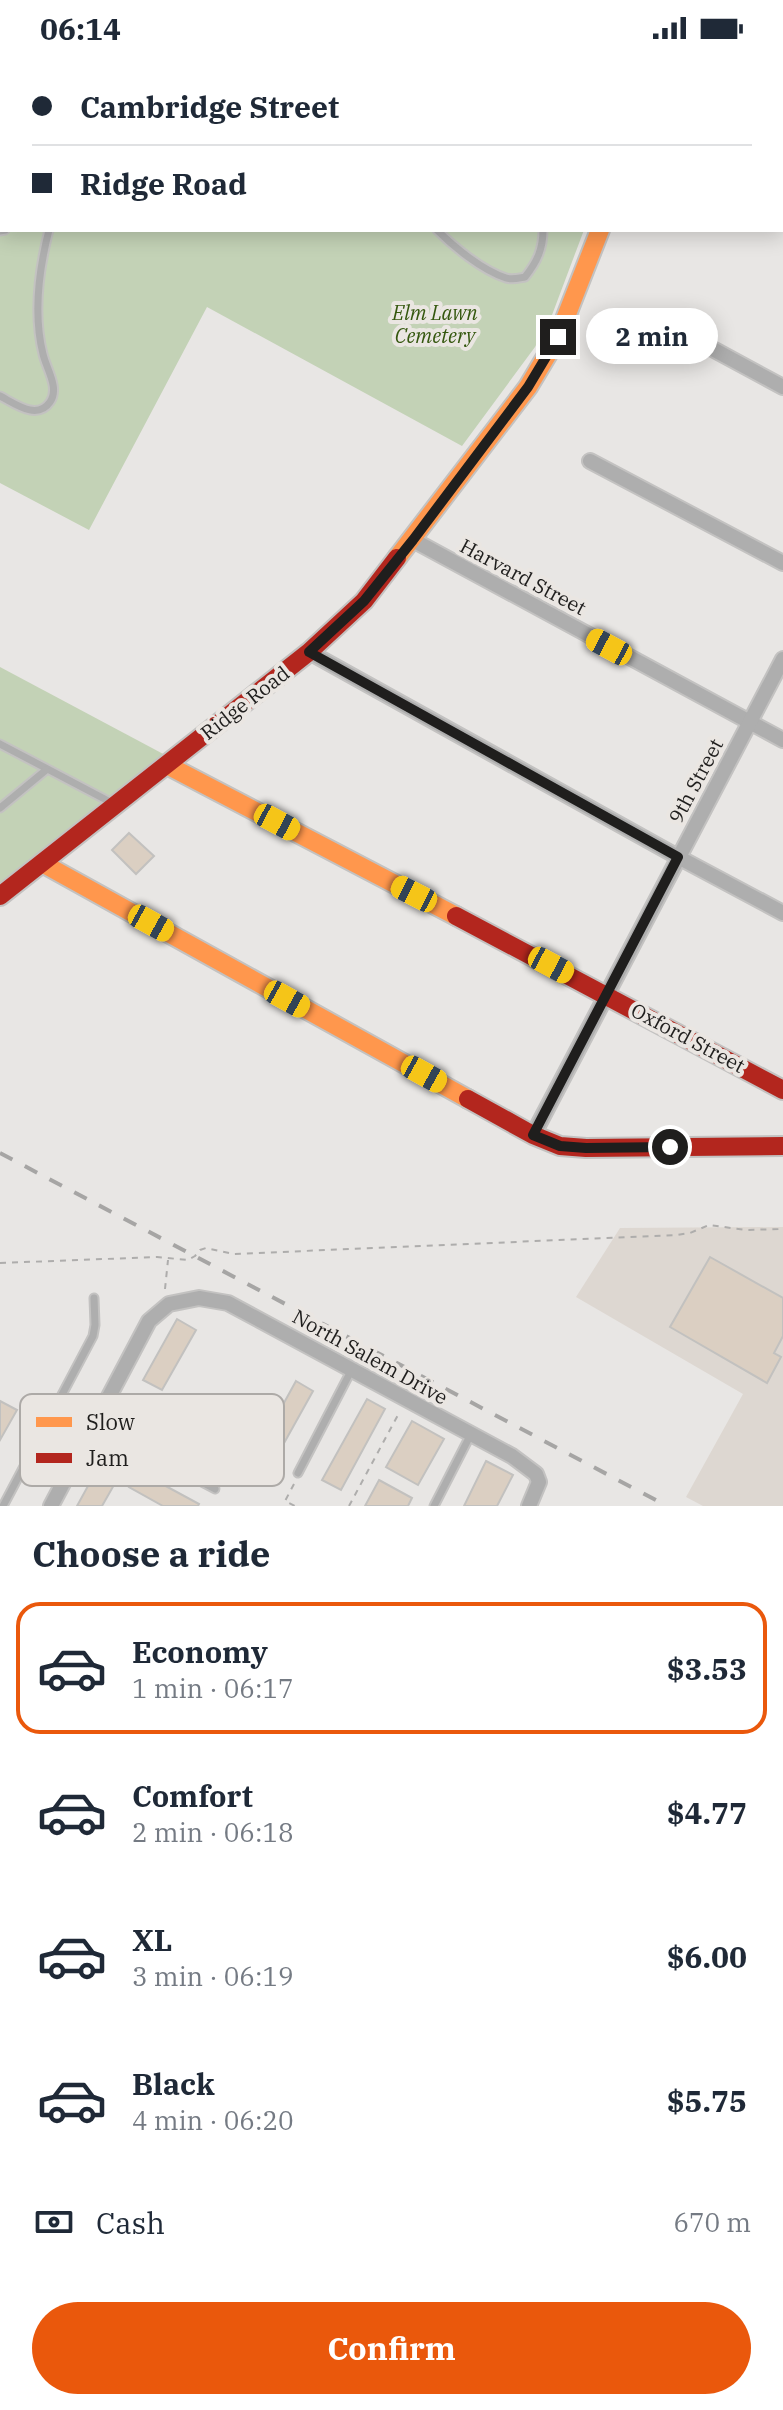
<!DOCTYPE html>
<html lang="en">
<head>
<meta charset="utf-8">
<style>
  :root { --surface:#fff; --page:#f2f2f3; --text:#1f2937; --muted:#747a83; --line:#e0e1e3; --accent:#ea580c }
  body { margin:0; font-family:"IBM Plex Serif",serif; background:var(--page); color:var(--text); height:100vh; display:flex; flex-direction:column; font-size:30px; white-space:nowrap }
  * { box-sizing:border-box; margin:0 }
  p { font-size:26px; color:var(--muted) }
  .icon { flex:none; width:44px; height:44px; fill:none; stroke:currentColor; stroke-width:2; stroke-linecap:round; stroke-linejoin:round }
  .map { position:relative; height:1450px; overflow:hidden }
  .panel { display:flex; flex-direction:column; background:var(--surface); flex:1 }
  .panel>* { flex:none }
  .guide { position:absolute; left:0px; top:0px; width:784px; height:176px; box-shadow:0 4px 20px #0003; display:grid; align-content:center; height:176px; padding:0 32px; background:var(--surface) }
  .end { position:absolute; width:36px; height:36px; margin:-18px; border:10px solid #1f1e1d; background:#fff; box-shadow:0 0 0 4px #fff }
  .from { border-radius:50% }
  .bubble { position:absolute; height:56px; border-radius:28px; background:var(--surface); box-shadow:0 4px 20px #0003; font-size:26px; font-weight:800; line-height:56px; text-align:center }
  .car { position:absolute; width:24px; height:48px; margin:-24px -12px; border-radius:10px; box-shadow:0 0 6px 2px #0007; background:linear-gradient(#f5c518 24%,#345 0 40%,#f5c518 0 76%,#345 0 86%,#f5c518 0) }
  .guide b { display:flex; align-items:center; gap:28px; height:76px; font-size:30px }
  .guide b+b { border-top:2px solid var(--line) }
  .guide i { width:20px; height:20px; background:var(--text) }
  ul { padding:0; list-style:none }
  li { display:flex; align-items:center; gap:24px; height:132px; margin:0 16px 12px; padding:0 16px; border:4px solid transparent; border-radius:24px }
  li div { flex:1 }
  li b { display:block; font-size:30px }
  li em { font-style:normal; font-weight:800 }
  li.current { border-color:var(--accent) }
  li>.icon { width:72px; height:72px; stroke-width:1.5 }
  h2 { padding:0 32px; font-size:36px; line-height:96px }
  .pay { display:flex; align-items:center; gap:20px; height:88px; padding:0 32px; font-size:30px }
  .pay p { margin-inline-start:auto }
  .button { display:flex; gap:16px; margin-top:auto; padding:16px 32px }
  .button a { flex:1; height:92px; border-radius:48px; background:var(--accent); color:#fff; font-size:32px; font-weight:800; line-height:92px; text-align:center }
  .status { display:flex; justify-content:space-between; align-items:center; height:56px; padding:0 40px; background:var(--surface); direction:ltr }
  .status svg { height:22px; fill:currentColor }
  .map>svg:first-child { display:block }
  .built { fill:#ddd7d1 }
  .green { fill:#c3d2b6 }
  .building { fill:#dbcfc2; stroke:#c2c1bf; stroke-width:2 }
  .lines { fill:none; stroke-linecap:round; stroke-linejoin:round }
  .lane-casing { stroke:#c3c2c1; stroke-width:11 }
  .street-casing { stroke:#c3c2c1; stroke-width:18 }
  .slow-casing { stroke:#c3c2c1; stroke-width:22 }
  .jam-casing { stroke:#c3c2c1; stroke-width:22 }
  .path { stroke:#aeadac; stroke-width:2; stroke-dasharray:6 6; stroke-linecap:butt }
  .lane { stroke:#aeaeae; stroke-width:7 }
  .street { stroke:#aeaeae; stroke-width:14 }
  .slow { stroke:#ff974d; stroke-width:18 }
  .jam { stroke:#b3261e; stroke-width:18 }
  .rail { stroke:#a6a5a4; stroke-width:4; stroke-dasharray:14 14; stroke-linecap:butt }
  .route { stroke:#1f1e1d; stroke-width:10 }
  .labels { text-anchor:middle; stroke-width:8; stroke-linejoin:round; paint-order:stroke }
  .park-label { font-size:20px; font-style:italic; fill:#34570e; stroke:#eae6e2 }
  .street-label { font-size:20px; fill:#1f1e1d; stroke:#eae6e2 }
  .key { fill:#eae6e2; stroke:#adaaa7; stroke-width:2 }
  .key-label { font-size:22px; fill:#1f1e1d }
</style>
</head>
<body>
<div class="status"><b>06:14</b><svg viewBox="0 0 49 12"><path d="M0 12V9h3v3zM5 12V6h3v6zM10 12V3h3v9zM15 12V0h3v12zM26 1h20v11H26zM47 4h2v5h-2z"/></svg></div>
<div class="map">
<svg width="783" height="1450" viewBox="0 0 783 1450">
  <rect width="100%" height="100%" fill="#e8e6e4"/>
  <path class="built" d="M783 1171V1450H703L686 1441 743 1338 576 1241 620 1172Z"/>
  <g class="green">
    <path d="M0 0H650L649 2H2V174H584L552 259 535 291 462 390 207 251 89 474 0 427Z"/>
    <path d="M0 611 167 700 0 828Z"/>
  </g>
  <g class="building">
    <path d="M129 777 154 800 136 818 112 794Z"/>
    <path d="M710 1201 783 1242V1280L774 1297 781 1301 767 1327 670 1271Z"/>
    <path d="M177 1263 196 1274 162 1334 143 1324Z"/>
    <path d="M296 1325 313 1335 268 1416 251 1407Z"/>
    <path d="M367 1343 385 1353 341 1434 322 1424Z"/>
    <path d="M0 1345 17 1354 0 1384Z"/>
    <path d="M412 1365 444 1383 418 1429 386 1411Z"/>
    <path d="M486 1405 513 1419 497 1450H464Z"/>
    <path d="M138 1415 199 1448 198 1450H163L129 1431Z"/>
    <path d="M94 1419 114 1429 102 1450H77Z"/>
    <path d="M379 1424 412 1442 408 1450H365Z"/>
  </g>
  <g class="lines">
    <defs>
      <g id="lane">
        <path d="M92 0 93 2"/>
        <path d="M202 0 203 2"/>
        <path d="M550 0 552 2"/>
        <path d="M183 2 184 0"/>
        <path d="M389 2V0"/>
        <path d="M557 2 558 0"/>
        <path d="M437 174C455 192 482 214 506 222 512 224 519 222 525 221 537 206 543 193 543 174"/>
        <path d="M0 175 5 174"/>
        <path d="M0 340C14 347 37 365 50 346 60 332 46 312 43 298 33 258 39 213 49 174"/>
        <path d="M0 688 114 748"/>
        <path d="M0 752 46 714"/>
        <path d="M93 1369 215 1433"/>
        <path d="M298 1417 351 1315"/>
        <path d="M3 1450 93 1280 95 1269 94 1242"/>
        <path d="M434 1450 471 1378"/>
      </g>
      <g id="street">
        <path d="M666 2V0"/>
        <path d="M782 96 783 97"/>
        <path d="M782 145H783"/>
        <path d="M672 271 783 331"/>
        <path d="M590 405 783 507"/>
        <path d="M413 484 783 684"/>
        <path d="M309 596 678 801 783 857"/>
        <path d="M533 1079 783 603"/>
        <path d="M51 1450 149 1265 169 1248 199 1242 228 1247 512 1400 536 1418 539 1426 529 1450"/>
      </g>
      <g id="slow">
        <path d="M397 502 528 331 558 281 600 174"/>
        <path d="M167 709 456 860"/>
        <path d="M42 807 468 1043"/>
      </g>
      <g id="jam">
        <path d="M0 840 309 596 364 545 397 502"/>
        <path d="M456 860 783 1034"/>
        <path d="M468 1043 533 1079 560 1090 586 1092 783 1090"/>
      </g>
    </defs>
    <use href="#lane" class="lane-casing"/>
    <use href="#street" class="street-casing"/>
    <use href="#slow" class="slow-casing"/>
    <use href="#jam" class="jam-casing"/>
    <g class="path">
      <path d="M0 1207 157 1201 188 1204 195 1200 200 1194 206 1192 234 1198 677 1179 690 1177 709 1169 746 1174 783 1173"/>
      <path d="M165 1233 168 1204"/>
      <path d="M294 1428 285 1445 295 1450"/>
      <path d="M349 1450 399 1357"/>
    </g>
    <use href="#lane" class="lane"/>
    <use href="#street" class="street"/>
    <use href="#slow" class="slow"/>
    <use href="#jam" class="jam"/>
    <path class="rail" d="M0 1097 667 1450"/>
  </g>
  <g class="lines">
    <path class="route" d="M558 281 528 331 413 484 364 545 309 596 678 801 533 1079 560 1090 586 1092 670 1091"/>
  </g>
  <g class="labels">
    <g class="park-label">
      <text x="435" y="264">Elm Lawn<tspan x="435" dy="23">Cemetery</tspan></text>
    </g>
    <g class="street-label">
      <text transform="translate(523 521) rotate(28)" y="7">Harvard Street</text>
      <text transform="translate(245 647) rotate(-38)" y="7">Ridge Road</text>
      <text transform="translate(696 725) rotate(-62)" y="7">9th Street</text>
      <text transform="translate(688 982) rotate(28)" y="7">Oxford Street</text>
      <text transform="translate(370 1301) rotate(29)" y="7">North Salem Drive</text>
    </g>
  </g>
  <rect x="20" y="1338" width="264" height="92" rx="12" class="key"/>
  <rect x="36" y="1361" width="36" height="10" fill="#ff974d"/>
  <rect x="36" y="1397" width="36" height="10" fill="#b3261e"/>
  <g class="key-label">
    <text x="86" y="1374">Slow</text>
    <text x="86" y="1410">Jam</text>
  </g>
</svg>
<i class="end from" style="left:670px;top:1091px"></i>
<i class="end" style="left:558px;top:281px"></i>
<div class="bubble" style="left:586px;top:252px;width:132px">2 min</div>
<i class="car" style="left:609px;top:591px;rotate:298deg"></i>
<i class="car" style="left:277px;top:766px;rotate:118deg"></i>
<i class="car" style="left:414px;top:838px;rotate:297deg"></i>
<i class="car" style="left:151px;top:867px;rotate:119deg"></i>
<i class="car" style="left:551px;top:909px;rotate:118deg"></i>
<i class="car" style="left:287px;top:943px;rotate:119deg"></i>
<i class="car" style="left:424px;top:1018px;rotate:119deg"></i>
<div class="guide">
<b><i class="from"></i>Cambridge Street</b>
<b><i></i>Ridge Road</b>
</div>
</div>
<section class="panel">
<h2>Choose a ride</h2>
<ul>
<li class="current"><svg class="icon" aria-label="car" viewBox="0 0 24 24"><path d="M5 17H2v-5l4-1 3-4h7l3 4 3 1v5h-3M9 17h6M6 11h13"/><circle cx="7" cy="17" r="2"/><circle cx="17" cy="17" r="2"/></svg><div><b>Economy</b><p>1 min · 06:17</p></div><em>$3.53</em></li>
<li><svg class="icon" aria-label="car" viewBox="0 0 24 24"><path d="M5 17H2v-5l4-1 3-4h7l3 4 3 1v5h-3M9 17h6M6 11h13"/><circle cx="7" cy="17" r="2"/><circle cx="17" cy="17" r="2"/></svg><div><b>Comfort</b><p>2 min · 06:18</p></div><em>$4.77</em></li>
<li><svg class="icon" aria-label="car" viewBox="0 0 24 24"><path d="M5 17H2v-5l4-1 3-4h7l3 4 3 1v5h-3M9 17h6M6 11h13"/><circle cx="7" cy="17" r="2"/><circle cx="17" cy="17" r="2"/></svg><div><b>XL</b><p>3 min · 06:19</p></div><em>$6.00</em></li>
<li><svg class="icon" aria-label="car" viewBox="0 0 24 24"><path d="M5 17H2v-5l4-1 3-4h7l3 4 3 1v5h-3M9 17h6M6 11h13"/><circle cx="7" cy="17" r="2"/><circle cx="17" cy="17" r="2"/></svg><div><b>Black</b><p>4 min · 06:20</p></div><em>$5.75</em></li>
</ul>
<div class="pay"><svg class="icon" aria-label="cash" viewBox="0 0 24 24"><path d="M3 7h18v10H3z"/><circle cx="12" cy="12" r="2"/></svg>Cash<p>670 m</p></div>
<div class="button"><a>Confirm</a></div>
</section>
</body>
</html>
